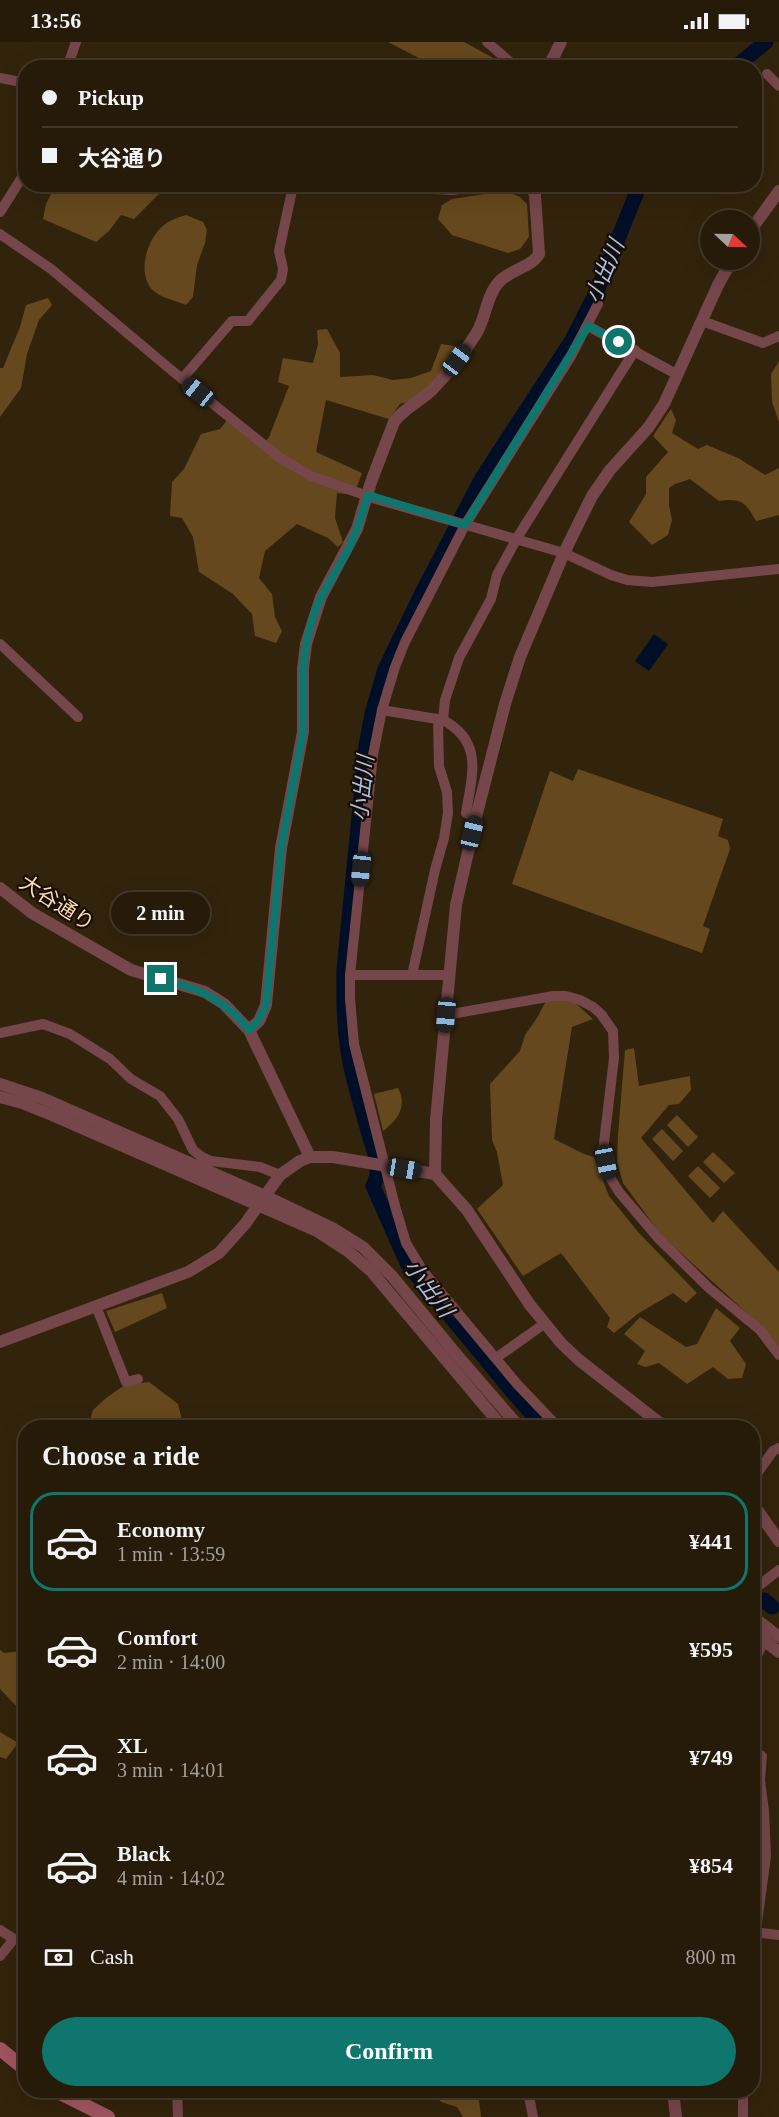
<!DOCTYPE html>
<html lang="en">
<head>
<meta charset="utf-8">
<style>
  :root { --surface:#261a09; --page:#322717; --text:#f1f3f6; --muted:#a4a19c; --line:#42382a; --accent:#0f766e }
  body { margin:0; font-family:"Times New Roman","Noto Sans JP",serif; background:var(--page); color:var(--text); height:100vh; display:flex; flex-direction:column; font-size:22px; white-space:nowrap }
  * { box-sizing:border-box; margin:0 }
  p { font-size:20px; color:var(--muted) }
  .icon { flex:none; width:33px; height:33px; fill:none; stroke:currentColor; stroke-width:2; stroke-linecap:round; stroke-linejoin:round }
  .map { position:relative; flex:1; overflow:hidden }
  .side { position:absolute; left:18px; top:1378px; width:742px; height:678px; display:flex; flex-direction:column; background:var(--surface); border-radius:24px; box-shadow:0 6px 24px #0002,0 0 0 2px var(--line) }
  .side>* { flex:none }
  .hud { position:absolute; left:18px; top:18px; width:744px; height:132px; border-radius:24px; box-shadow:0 6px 24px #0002,0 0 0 2px var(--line); display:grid; align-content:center; height:132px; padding:0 24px; background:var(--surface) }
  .needle { width:39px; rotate:112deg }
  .fabs { position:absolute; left:700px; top:168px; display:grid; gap:12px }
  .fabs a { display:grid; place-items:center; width:60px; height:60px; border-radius:50%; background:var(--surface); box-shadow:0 6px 24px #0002,0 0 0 2px var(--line); font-size:30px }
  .end { position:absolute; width:27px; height:27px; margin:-14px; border:8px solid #0f766e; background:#fff; box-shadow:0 0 0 3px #fff }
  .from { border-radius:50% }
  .bubble { position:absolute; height:42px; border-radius:21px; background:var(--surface); box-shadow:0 6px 24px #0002,0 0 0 2px var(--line); font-size:20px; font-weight:600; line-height:42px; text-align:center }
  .car { position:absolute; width:18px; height:36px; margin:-18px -9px; border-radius:8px; box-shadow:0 0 4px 2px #0007; background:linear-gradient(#222 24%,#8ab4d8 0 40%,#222 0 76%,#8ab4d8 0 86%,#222 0) }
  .hud b { display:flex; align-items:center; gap:21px; height:57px; font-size:22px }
  .hud b+b { border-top:2px solid var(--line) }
  .hud i { width:15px; height:15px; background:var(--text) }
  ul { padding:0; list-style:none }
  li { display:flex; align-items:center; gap:18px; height:99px; margin:0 12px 9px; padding:0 12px; border:3px solid transparent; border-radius:24px }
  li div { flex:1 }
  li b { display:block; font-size:22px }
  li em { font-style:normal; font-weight:600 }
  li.on { border-color:var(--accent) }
  li>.icon { width:54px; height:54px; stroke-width:1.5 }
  h2 { padding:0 24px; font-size:27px; line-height:72px }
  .pay { display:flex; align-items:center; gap:15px; height:66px; padding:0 24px; font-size:22px }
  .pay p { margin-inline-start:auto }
  .action { display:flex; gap:12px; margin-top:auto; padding:12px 24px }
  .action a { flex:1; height:69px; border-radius:36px; background:var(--accent); color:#fff; font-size:24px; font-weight:600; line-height:69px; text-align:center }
  .status { display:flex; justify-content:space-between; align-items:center; height:42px; padding:0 30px; background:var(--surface); direction:ltr }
  .status svg { height:16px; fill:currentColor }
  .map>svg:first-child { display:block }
  .green { fill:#65481d }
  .water { fill:#000e27 }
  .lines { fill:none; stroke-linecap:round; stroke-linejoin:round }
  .river { stroke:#000e27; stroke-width:15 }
  .minor { stroke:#75464a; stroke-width:10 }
  .tertiary { stroke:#75464a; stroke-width:12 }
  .secondary { stroke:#a1555e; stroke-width:14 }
  .route { stroke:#0f766e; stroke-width:8 }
  .labels { text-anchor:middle; stroke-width:4.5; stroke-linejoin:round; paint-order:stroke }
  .street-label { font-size:21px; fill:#f6dcb9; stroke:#1a0b00 }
  .water-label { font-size:22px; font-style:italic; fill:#a1c3ee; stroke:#1a0b00 }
</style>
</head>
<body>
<div class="status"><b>13:56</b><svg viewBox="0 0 49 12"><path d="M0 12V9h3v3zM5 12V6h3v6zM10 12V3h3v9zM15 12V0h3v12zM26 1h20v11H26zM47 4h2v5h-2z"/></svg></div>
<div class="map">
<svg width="779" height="2075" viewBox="0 0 779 2075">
  <rect width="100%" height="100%" fill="#32230c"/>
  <g class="green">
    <path d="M388 0H464L510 25H436Z"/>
    <path d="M56 142 153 143 162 149 134 177 121 173 109 189 96 200 43 177 46 162Z"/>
    <path d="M505 149 520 155 527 162 529 195 520 207 508 211 452 193 438 177 442 163 452 157Z"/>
    <path d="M186 173 203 180 207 188 205 201 197 223 193 255 186 263C177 259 162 256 155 250 137 236 145 204 158 189 165 180 175 176 186 173Z"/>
    <path d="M48 256 52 263 39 278 27 312 21 346 0 375V326H3L20 285 26 263Z"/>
    <path d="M327 287 340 311V335L373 333 393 338 411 336 431 329 441 302 460 305 461 308 415 358 400 362 389 377 326 358 316 410 362 431 354 453 337 451 335 476 343 500 338 505 328 496 297 482 265 509 259 536 272 552 275 575 282 589 276 601 255 594 252 572 233 552 199 530 193 495 182 476 170 474 172 440 184 427 201 392 220 387 229 376 262 404 269 395 289 344 278 340 283 316 313 321 318 302 317 288Z"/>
    <path d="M779 319V380L772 360 771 332Z"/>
    <path d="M671 367 676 378 672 391 698 407 707 403 738 416 765 433 779 426V473L756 479C745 460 742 456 719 459L690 437 675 442 669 446V463L672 478 668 493 652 503 629 480 646 452V435L668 410 653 394Z"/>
    <path d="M578 727 723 777 718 794 728 798 730 807 703 884 710 887 702 911 512 842 550 729 573 739Z"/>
    <path d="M546 959H573L593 977 572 985 554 1097 584 1112 594 1115 609 1154 638 1190 697 1251 686 1261 673 1251 639 1271 614 1291 607 1285 610 1276 561 1211 523 1234 477 1167 503 1143 497 1110 492 1098 490 1042 520 1009 525 993 537 976Z"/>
    <path d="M634 1006 639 1044 690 1034 691 1048 679 1062 669 1063 641 1096 713 1181 723 1169 779 1230V1306L757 1280 661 1193 623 1141 617 1120 618 1092 625 1008Z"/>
    <path d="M398 1046C408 1065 397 1078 383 1089L374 1052Z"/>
    <path d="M677 1073 698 1095 688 1105 667 1083Z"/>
    <path d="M662 1087 683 1109 673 1119 652 1097Z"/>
    <path d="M713 1110 735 1131 724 1141 703 1120Z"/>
    <path d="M698 1124 720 1146 710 1156 688 1134Z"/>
    <path d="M162 1251 167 1266 115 1290 106 1269Z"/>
    <path d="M716 1266 740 1286 730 1299 746 1322 742 1336 728 1337 713 1325 687 1342 659 1321 645 1325 637 1322 645 1309 624 1292 640 1275 686 1305 697 1302Z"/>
    <path d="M149 1340 178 1362 182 1378H149L136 1386H88L93 1368 106 1356 125 1343Z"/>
    <path d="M0 1608 4 1611 21 1609 25 1613V1673L0 1647Z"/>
    <path d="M0 1690 18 1701 6 1717 0 1715Z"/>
    <path d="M432 2049H478L481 2075H463L457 2065 441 2060Z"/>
  </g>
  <path class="water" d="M654 592 668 602 649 629 635 619Z"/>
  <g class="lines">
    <g class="river">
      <path d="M734 26 766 0"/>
      <path d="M548 1386 532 1372 511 1348 408 1223 373 1144C382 1128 375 1112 370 1096 364 1075 358 1054 353 1034 344 999 343 964 344 928L366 703 373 668 385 627 422 551 482 436 572 298 598 247 640 142"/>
      <path d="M764 1558 772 1565"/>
    </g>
    <g class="minor">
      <path d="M487 0 517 26"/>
      <path d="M67 26 76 0"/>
      <path d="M767 32 779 44"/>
      <path d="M0 36 26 41"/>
      <path d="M392 142 398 145 453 148 496 142"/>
      <path d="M0 170 26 129"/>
      <path d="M0 192 51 227 170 327 280 416 311 434 376 457 564 511 611 533 627 538 652 540 779 527"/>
      <path d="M702 279 763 301 779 294"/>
      <path d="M588 284 678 333"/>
      <path d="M182 337 232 279H248L281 238 283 227 279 209 293 144"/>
      <path d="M0 602 78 675"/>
      <path d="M382 668 443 678 445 658 459 616 491 557 497 533 517 496 635 308"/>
      <path d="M443 678C484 700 472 733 466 771L476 775"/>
      <path d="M350 933H449"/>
      <path d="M412 933 435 828 444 796 448 771 447 750 439 724 438 678"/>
      <path d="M446 973 553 954H566L580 958 593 965 601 972 613 989 614 1016 603 1109 608 1132 619 1150 659 1197 709 1246 760 1288 779 1313"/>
      <path d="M0 991 43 982 70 992 110 1017 131 1037 160 1054 178 1077 193 1108 202 1115 211 1119 260 1125 280 1133"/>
      <path d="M96 1264 126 1340 138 1337"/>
      <path d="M496 1316 544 1282"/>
      <path d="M559 1386 517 1342 423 1229 406 1201 395 1164 354 1002 350 957V933L373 713 382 668 395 625 405 600 465 483 571 314 598 262"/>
      <path d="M753 1437 773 1409 779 1406"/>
      <path d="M753 1548 779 1528"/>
      <path d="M753 1709 762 1714 760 1738 764 1769 766 1814 753 1910"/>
      <path d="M0 1888 14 1897 0 1914"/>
      <path d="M753 1890 779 1893"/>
      <path d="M177 2049 178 2075"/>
      <path d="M528 2049 533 2075"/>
      <path d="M743 2075V2049"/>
    </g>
    <g class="tertiary">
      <path d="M548 26 561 0"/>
      <path d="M750 189 779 149"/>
      <path d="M0 846 32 871 131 928 192 946 205 950 224 962 249 988 310 1115"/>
      <path d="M249 988 259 979 266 963 281 806 303 690V627L306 602 321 555 357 487 371 440 394 380C404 366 421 359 433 347 448 331 464 311 476 292 486 276 486 255 498 241 510 227 531 226 539 212L535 153 530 142"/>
      <path d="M0 1042 42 1056 265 1154 334 1187 363 1205 392 1234 456 1312 520 1386"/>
      <path d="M0 1055 22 1061 52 1073 317 1189 349 1210 371 1229 503 1386"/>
      <path d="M435 1132 436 1078 456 863 476 775 505 662 520 615 564 511 592 454 610 428 648 386 664 362 718 243 732 218"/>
      <path d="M0 1300 188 1230 219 1211 245 1182 280 1133 300 1119 310 1115H333L435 1132 467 1168 530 1263 561 1301 579 1318 666 1386"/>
      <path d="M753 1462 779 1499"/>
      <path d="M753 1575 779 1595"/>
      <path d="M753 1590 779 1610"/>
      <path d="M753 1619 769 1587"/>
      <path d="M673 2049 676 2075"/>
    </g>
    <g class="secondary">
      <path d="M0 2007 26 2028"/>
      <path d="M56 2049 108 2075"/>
    </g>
  </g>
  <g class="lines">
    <path class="route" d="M161 937C200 947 223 956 249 988L258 979 266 963 281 806 303 690V627L306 602 313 575 321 555 348 508 357 487 368 453 465 483 588 284 619 300"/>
  </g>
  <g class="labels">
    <g class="street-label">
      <text transform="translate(57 861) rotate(33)" y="7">大谷通り</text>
    </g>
    <g class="water-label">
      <text transform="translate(604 229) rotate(-67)" y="8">小出川</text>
      <text transform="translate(362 746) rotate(-84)" y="8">小出川</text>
      <text transform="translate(429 1246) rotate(53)" y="8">小出川</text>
    </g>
  </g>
</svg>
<div class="fabs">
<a><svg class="needle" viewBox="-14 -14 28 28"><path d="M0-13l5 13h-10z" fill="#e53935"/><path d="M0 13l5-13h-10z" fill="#a4a19c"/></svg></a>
</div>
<i class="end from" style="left:619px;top:300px"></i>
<i class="end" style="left:161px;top:937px"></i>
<div class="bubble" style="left:111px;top:850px;width:99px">2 min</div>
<i class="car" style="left:457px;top:318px;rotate:37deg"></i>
<i class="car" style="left:198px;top:350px;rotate:309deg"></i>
<i class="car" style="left:472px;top:791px;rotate:14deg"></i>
<i class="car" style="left:361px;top:827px;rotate:186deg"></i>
<i class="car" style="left:446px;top:973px;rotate:185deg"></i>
<i class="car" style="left:606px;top:1120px;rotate:169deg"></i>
<i class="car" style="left:404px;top:1127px;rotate:99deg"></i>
<div class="hud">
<b><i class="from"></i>Pickup</b>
<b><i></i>大谷通り</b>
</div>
<section class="side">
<h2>Choose a ride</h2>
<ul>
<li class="on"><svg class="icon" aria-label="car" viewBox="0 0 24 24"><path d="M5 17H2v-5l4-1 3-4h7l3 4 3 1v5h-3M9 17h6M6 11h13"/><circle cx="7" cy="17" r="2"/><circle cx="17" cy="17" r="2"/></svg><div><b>Economy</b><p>1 min · 13:59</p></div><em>¥441</em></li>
<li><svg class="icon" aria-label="car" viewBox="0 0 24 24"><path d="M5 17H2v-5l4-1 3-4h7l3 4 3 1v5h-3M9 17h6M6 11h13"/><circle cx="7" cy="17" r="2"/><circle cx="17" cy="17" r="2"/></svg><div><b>Comfort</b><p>2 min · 14:00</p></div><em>¥595</em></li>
<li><svg class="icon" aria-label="car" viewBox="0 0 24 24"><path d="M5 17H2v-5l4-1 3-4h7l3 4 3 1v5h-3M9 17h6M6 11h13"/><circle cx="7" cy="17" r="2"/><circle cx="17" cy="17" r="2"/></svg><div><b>XL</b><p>3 min · 14:01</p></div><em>¥749</em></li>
<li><svg class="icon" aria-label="car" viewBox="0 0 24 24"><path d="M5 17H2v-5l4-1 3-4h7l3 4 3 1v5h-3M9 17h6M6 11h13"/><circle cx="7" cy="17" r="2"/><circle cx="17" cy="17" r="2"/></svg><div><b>Black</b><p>4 min · 14:02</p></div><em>¥854</em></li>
</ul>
<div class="pay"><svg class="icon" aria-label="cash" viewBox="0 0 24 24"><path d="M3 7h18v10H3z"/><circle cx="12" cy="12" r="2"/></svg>Cash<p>800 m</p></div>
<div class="action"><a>Confirm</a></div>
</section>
</div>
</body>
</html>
